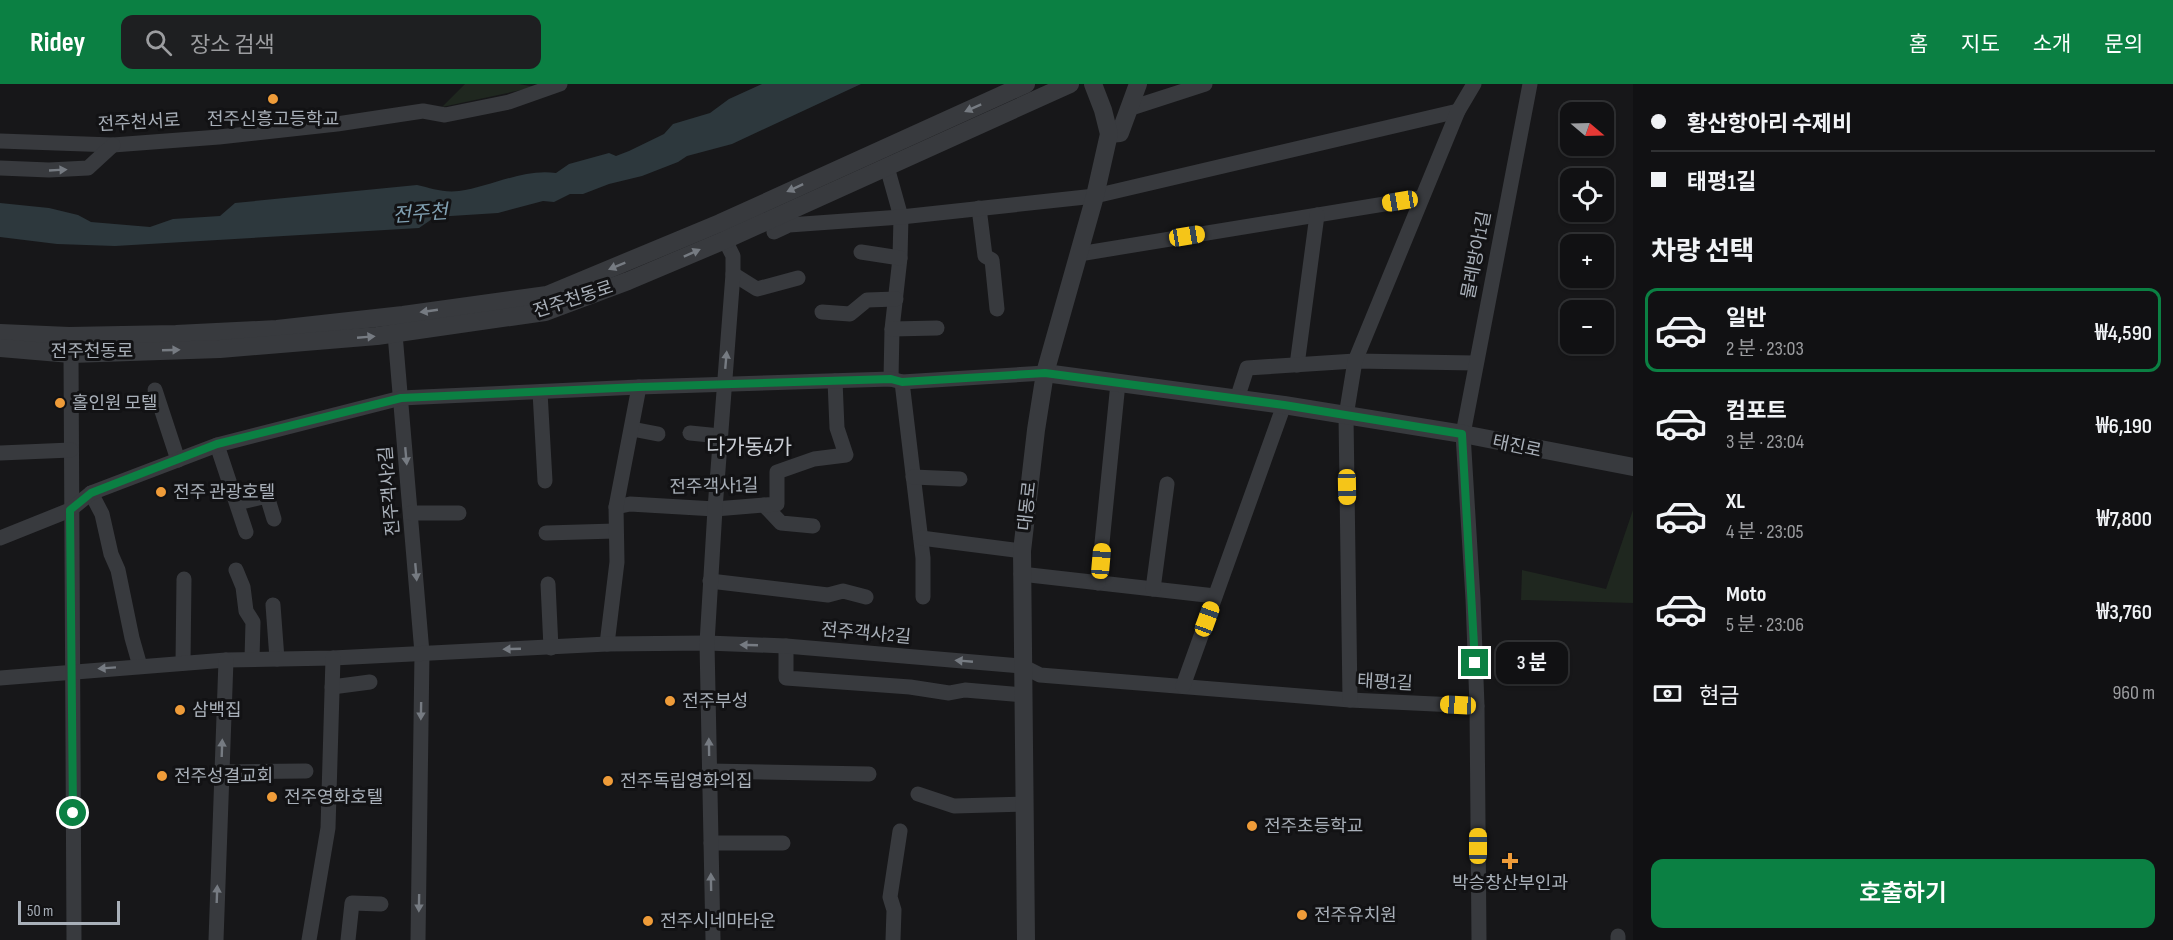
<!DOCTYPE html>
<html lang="ko">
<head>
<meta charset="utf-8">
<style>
  :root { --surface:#111113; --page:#1e1f21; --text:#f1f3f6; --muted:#9c9da0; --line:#303133; --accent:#0b8043 }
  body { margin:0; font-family:"Sofia Sans Condensed","Noto Sans KR",sans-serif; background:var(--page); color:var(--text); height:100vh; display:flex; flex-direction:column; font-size:22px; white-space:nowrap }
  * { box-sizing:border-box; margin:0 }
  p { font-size:20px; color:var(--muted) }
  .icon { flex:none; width:33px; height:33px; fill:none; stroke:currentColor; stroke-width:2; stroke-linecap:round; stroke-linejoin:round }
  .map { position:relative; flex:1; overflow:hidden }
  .side { display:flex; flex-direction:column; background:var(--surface); width:540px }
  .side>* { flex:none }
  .top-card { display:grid; align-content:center; height:132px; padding:0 18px; background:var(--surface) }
  .needle { width:39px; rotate:109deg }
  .controls { position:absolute; left:1560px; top:18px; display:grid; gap:12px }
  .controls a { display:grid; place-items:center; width:54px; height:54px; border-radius:12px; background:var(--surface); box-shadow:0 2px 4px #0004,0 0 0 2px var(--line); font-size:30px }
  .scale { position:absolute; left:18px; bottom:15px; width:102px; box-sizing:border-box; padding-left:6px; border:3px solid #a9b0b9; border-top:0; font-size:16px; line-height:21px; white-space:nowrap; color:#a9b0b9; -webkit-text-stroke:4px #121214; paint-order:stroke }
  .end { position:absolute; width:27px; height:27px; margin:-14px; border:8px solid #0b8043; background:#fff; box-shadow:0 0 0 3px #fff }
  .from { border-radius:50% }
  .bubble { position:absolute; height:42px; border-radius:12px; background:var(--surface); box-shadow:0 2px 4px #0004,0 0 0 2px var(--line); font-size:20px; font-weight:600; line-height:42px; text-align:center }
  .car { position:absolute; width:18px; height:36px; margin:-18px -9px; border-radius:8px; box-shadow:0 0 4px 2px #0007; background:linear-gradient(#f5c518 24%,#345 0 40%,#f5c518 0 76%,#345 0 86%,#f5c518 0) }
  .top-card b { display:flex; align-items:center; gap:21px; height:57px; font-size:22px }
  .top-card b+b { border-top:2px solid var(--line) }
  .top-card i { width:15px; height:15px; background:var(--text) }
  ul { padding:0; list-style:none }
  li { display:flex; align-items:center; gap:18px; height:84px; margin:0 12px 9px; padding:0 6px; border:3px solid transparent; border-radius:12px }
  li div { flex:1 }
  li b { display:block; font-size:22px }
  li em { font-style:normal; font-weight:600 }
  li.selected { border-color:var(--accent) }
  li>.icon { width:54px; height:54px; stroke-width:1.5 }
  h2 { padding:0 18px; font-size:27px; line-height:72px }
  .pay { display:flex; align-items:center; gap:15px; height:66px; padding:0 18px; font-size:22px }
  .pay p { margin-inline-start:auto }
  .primary-button { display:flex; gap:12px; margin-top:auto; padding:12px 18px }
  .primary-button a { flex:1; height:69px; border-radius:12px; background:var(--accent); color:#fff; font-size:24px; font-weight:600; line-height:69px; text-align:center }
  header { display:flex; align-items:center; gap:36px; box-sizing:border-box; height:84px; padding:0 30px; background:var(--accent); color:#fff }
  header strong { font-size:28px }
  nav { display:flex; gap:33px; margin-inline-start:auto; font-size:21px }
  .search { width:420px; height:54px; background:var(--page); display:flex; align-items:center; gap:15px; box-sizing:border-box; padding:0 21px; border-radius:12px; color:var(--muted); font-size:22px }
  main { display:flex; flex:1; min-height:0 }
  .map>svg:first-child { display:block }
  .green { fill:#1f271f }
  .water { fill:#2d383d }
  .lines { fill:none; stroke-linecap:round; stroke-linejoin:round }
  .minor { stroke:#383a3e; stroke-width:15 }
  .tertiary { stroke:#383a3e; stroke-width:18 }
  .oneway { fill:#767b82 }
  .route { stroke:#0b8043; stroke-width:8 }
  .poi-dot { fill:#ef9c39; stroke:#121214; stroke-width:2 }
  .labels { text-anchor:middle; stroke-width:6; stroke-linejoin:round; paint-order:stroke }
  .poi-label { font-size:18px; fill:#a9b0b9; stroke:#121214; text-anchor:start }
  .street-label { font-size:18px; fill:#a9b0b9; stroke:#121214 }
  .water-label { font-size:20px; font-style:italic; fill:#81a1b3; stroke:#121214 }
  .quarter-label { font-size:21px; fill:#caced5; stroke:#121214 }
</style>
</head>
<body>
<header>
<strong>Ridey</strong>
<div class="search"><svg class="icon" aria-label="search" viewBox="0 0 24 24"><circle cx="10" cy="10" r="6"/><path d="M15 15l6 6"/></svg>장소 검색</div>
<nav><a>홈</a><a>지도</a><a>소개</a><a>문의</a></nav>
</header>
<main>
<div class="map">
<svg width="1633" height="856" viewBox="0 0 1633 856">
  <rect width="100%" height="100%" fill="#171719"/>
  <g class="green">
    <path d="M465 0H519L535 3 442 23Z"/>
    <path d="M1633 426V519L1521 516 1522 486 1606 505Z"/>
  </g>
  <path class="water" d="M762 0H861L732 60 687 72 678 78 642 92 609 100 583 110H570L554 118 543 117 498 129 435 133 419 144 115 162 57 160 0 153V119L49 124 78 131 91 138 150 143 173 135 220 132 235 119 417 101C431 104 443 109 459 107 490 103 524 84 556 89L569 80 609 69 616 72 629 67 664 50 673 40 710 29 729 15Z"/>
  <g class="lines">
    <g class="minor">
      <path d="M1131 24 1205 0"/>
      <path d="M0 57 113 61 219 53 337 40 423 27 445 31 509 18 560 0"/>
      <path d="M887 83 901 133 900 174 892 245 891 295"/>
      <path d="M0 84 49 86 88 84 113 61"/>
      <path d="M979 124 985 172 992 176 997 225"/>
      <path d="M774 148 789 141 901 133 1095 112 1458 27"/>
      <path d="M861 168 900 174"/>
      <path d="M1079 170 1421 114"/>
      <path d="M733 190 757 205 798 194"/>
      <path d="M822 228 850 230 867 216 896 215"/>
      <path d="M892 245 937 244"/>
      <path d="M395 250 422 569 418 856"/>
      <path d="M71 270 74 856"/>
      <path d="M1297 281 1317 131"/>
      <path d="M902 298 923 474V513"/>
      <path d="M155 306 178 376"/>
      <path d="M540 308 545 397"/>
      <path d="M1237 315 1247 284 1355 277 1475 279"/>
      <path d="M632 345 658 350"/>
      <path d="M690 349 720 352"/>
      <path d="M217 361 246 448"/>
      <path d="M0 369 71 366"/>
      <path d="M913 393 960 395"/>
      <path d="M91 409 102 430 111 470 118 486 132 554 140 582"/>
      <path d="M237 419 267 412 274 435"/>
      <path d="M764 421 781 439 813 442"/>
      <path d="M616 423 630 420 715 425 777 420V388L814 375 846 371 837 344 835 297"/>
      <path d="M411 429H459"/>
      <path d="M546 449 615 447"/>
      <path d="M0 454 70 426 91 409 217 361 401 314 639 303 891 295 902 298 1045 289"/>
      <path d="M921 454 1022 467"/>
      <path d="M236 486 243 503 246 527 253 538 252 575"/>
      <path d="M1021 490 1215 512"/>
      <path d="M710 497 828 511 843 507 866 513"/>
      <path d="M1098 499 1118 299"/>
      <path d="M548 500 551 564"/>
      <path d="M1153 505 1167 400"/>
      <path d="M273 521 277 575"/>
      <path d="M607 560 617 478 616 423 639 303"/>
      <path d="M786 562V594L910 603 949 609 965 606 1023 611"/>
      <path d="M183 579 184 495"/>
      <path d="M0 594 226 576 333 574 607 560 707 559 786 562 1022 582 1040 591 1350 616 1477 622"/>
      <path d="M1183 602 1284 321"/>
      <path d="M332 603 370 598"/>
      <path d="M1350 616 1346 332 1355 277 1458 27 1474 0"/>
      <path d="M709 687 869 690"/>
      <path d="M222 688 306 687"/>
      <path d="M918 710 954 722 1024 720"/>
      <path d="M711 759H783"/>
      <path d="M1618 852V856"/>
      <path d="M216 856 226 576"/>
      <path d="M309 856 328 744 333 574"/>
      <path d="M348 856 352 819 381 820"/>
      <path d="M713 856 707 559 715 425 733 190V172L725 156"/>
      <path d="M893 856 894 826 890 813 900 747"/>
      <path d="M1479 856 1477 622 1473 515 1463 350 1530 0"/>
    </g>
    <g class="tertiary">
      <path d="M1109 50 1120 49 1138 0"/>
      <path d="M0 249 69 252 176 250 277 245 403 231 547 211 720 139 1026 0"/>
      <path d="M0 264 71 270 220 265 377 252 545 228 628 197 725 156 1070 0"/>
      <path d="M1045 289 1284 321 1463 350 1633 383"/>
      <path d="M1026 856 1022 467 1036 346 1045 289 1095 112 1109 50 1103 26 1093 0"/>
    </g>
  </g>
  <defs><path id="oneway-solid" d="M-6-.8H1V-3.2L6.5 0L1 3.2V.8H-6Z" transform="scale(1.5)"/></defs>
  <g class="oneway">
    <use href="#oneway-solid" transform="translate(973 24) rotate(156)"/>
    <use href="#oneway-solid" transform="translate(58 86) rotate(-3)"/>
    <use href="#oneway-solid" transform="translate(795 104) rotate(155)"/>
    <use href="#oneway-solid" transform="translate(692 169) rotate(-24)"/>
    <use href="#oneway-solid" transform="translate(617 182) rotate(158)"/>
    <use href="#oneway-solid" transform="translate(429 227) rotate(172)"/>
    <use href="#oneway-solid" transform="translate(366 253) rotate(-5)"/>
    <use href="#oneway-solid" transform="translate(171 266) rotate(-2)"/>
    <use href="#oneway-solid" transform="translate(726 276) rotate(-85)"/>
    <use href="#oneway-solid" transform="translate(406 372) rotate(85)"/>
    <use href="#oneway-solid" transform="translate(416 488) rotate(85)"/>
    <use href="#oneway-solid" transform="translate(749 561) rotate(-178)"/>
    <use href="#oneway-solid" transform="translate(512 565) rotate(178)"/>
    <use href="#oneway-solid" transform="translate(964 577) rotate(-175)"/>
    <use href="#oneway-solid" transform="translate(107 584) rotate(176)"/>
    <use href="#oneway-solid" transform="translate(421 627) rotate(91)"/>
    <use href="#oneway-solid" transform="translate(709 663) rotate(-91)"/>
    <use href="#oneway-solid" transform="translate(222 664) rotate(-88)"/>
    <use href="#oneway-solid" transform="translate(711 798) rotate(-91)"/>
    <use href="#oneway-solid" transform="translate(217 810) rotate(-88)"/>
    <use href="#oneway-solid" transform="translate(419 819) rotate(91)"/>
  </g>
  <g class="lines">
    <path class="route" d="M73 729 70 426 91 409 217 360 401 314 639 303 891 295 902 298 1045 289 1284 321 1462 350 1475 579"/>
  </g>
  <g class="poi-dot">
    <circle cx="273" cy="15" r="6"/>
    <circle cx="60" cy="319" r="6"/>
    <circle cx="161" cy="408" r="6"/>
    <circle cx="670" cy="617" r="6"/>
    <circle cx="180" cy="626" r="6"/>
    <circle cx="162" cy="692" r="6"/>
    <circle cx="608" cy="697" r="6"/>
    <circle cx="272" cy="713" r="6"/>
    <circle cx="1252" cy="742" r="6"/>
    <path d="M1507 768h6v6h6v6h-6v6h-6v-6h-6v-6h6z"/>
    <circle cx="1302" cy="831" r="6"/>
    <circle cx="648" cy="837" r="6"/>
  </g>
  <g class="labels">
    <g class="poi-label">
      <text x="273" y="41" text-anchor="middle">전주신흥고등학교</text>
      <text x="72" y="325">홀인원 모텔</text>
      <text x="173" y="414">전주 관광호텔</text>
      <text x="682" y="623">전주부성</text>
      <text x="192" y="632">삼백집</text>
      <text x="174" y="698">전주성결교회</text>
      <text x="620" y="703">전주독립영화의집</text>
      <text x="284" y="719">전주영화호텔</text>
      <text x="1264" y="748">전주초등학교</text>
      <text x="1510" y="805" text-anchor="middle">박승창산부인과</text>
      <text x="1314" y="837">전주유치원</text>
      <text x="660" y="843">전주시네마타운</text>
    </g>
    <g class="street-label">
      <text transform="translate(139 38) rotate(-3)" y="6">전주천서로</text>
      <text transform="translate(1476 171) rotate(-79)" y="6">물레방아1길</text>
      <text transform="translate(573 215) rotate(-18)" y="6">전주천동로</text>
      <text x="92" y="273">전주천동로</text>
      <text transform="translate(1517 362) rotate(12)" y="6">태진로</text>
      <text transform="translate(714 402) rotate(-1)" y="6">전주객사1길</text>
      <text transform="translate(389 407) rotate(-95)" y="6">전주객사2길</text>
      <text transform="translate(1027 422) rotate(-84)" y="6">대동로</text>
      <text transform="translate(866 549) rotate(5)" y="6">전주객사2길</text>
      <text transform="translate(1385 598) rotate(3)" y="6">태평1길</text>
    </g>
    <g class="water-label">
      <text transform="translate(420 129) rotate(-4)" y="7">전주천</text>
    </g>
    <g class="quarter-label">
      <text x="749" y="370">다가동4가</text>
    </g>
  </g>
</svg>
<div class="controls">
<a><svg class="needle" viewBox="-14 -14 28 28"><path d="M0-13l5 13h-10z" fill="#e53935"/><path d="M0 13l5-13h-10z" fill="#9c9da0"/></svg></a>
<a><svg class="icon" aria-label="locate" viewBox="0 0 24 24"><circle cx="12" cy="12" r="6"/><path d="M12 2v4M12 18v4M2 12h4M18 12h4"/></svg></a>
<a>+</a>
<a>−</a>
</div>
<div class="scale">50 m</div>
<i class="end from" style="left:73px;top:729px"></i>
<i class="end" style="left:1475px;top:579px"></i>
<div class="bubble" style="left:1496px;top:558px;width:72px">3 분</div>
<i class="car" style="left:1400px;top:117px;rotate:261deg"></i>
<i class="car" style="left:1187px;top:152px;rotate:81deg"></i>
<i class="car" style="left:1347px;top:403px;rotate:179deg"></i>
<i class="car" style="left:1101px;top:477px;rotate:5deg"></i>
<i class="car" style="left:1207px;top:535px;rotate:20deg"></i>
<i class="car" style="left:1458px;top:621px;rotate:273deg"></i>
<i class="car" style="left:1478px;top:762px;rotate:0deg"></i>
</div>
<section class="side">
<div class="top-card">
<b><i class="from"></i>황산항아리 수제비</b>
<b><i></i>태평1길</b>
</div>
<h2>차량 선택</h2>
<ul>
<li class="selected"><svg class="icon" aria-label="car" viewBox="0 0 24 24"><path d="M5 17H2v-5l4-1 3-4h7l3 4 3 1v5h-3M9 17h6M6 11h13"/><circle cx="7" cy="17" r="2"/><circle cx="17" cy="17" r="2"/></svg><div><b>일반</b><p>2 분 · 23:03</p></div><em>₩4,590</em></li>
<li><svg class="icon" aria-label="car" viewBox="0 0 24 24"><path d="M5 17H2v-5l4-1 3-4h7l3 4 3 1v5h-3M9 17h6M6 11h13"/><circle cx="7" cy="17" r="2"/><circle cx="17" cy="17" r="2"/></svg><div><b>컴포트</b><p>3 분 · 23:04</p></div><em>₩6,190</em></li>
<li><svg class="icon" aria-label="car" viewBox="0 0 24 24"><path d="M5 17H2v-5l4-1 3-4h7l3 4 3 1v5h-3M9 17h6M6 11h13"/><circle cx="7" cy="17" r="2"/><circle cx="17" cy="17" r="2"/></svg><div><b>XL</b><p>4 분 · 23:05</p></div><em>₩7,800</em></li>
<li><svg class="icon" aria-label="car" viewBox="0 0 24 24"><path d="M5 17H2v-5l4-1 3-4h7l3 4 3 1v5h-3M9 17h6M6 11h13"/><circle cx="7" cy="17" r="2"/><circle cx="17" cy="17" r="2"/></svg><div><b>Moto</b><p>5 분 · 23:06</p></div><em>₩3,760</em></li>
</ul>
<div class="pay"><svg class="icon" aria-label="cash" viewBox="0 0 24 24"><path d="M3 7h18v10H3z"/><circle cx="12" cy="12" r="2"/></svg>현금<p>960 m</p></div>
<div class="primary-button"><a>호출하기</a></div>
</section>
</main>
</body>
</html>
